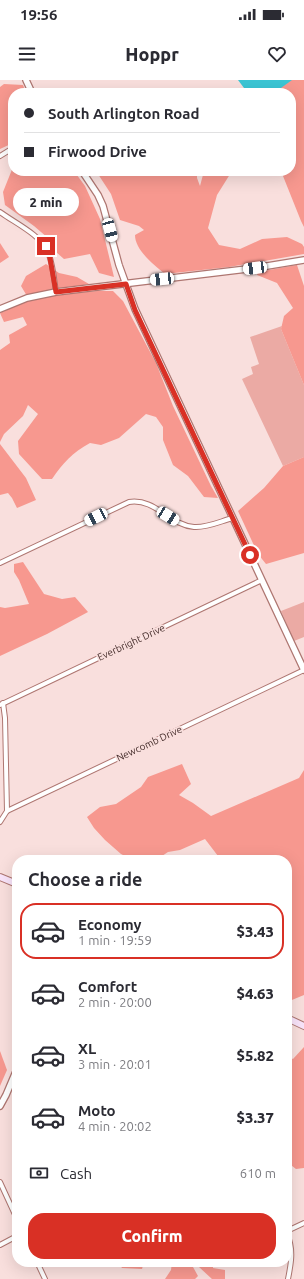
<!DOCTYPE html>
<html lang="en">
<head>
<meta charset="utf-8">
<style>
  :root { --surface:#fff; --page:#f2f2f3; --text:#2b2b33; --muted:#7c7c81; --line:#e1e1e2; --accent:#d93025 }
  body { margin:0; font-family:Ubuntu,sans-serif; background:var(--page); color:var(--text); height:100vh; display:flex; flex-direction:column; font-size:15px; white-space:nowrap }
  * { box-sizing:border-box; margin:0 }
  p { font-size:13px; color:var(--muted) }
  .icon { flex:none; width:22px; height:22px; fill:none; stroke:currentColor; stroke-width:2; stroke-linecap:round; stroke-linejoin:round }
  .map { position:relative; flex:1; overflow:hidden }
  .details { position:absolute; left:12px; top:775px; width:280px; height:412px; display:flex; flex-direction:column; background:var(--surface); border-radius:16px; box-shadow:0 4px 16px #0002 }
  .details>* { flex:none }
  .banner { position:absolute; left:8px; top:8px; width:288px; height:88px; border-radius:16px; box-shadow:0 4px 16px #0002; display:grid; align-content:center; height:88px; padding:0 16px; background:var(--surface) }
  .end { position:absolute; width:18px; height:18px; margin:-9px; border:5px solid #d93025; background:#fff; box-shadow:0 0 0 2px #fff }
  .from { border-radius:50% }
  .bubble { position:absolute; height:28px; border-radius:14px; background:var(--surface); box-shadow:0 4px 16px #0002; font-size:13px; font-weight:800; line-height:28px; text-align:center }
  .car { position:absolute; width:12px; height:24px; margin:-12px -6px; border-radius:5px; box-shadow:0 0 3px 1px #0007; background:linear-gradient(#fff 24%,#345 0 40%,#fff 0 76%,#345 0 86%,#fff 0) }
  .banner b { display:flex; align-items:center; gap:14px; height:38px; font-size:15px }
  .banner b+b { border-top:1px solid var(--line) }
  .banner i { width:10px; height:10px; background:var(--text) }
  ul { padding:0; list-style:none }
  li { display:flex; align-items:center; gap:12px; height:56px; margin:0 8px 6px; padding:0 8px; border:2px solid transparent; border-radius:16px }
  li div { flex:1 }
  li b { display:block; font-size:15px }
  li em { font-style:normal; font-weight:800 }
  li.active { border-color:var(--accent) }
  li>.icon { width:36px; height:36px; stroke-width:1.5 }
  h2 { padding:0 16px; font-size:18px; line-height:48px }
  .pay { display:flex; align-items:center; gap:10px; height:44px; padding:0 16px; font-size:15px }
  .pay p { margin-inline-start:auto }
  .cta { display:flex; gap:8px; margin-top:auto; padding:8px 16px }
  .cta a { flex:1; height:46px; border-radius:16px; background:var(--accent); color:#fff; font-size:16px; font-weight:800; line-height:46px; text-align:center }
  .status { display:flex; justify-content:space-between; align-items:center; height:28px; padding:0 20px; background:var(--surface); direction:ltr }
  .status svg { height:11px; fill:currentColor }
  header { display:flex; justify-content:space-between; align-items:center; height:52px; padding:0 16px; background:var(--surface); font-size:18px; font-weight:800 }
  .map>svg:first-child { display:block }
  .green { fill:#ebaaa4 }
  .forest { fill:#f7988f }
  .water { fill:#3bc6d5 }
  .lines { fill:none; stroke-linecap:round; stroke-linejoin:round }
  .minor-casing { stroke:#ae7671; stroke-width:6 }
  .tertiary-casing { stroke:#ae7671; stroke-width:8 }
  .secondary-casing { stroke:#ae7671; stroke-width:8 }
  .minor { stroke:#fff; stroke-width:4 }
  .tertiary { stroke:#fff; stroke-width:5.5 }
  .secondary { stroke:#f9e4fa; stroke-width:6 }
  .route { stroke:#d93025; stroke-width:5 }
  .labels { text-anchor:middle; stroke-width:3.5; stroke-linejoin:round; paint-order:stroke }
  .street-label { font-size:10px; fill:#452d2b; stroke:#f9dfdd }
</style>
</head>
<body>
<div class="status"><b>19:56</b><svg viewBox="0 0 49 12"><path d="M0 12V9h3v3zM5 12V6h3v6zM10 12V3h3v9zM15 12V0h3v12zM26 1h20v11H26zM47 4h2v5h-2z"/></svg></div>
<header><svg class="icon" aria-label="menu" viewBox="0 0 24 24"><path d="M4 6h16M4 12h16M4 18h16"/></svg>Hoppr<svg class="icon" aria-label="heart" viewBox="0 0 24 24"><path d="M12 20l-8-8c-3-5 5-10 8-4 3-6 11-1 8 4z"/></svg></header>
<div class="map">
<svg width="304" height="1199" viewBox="0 0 304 1199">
  <rect width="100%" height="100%" fill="#f9dfdd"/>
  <g class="green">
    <path d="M282 246 281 249 304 305V377L283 386 242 299 253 294 251 287 259 284 250 257Z"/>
    <path d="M304 522V557L294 561 281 531Z"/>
  </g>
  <g class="forest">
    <path d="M290 0H304V147L301 141 281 91H291V13H274Z"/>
    <path d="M4 4 23 5 26 13H13V63L0 69V7Z"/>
    <path d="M13 87V91H74L85 106 100 139 114 197 99 193 90 174 64 179 56 172 48 158 34 146 5 125 3 112Z"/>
    <path d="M96 91H138L150 96 157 91H197V98L200 106 204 91H232L217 115 208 148 219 165 240 169 262 159 287 157 302 164 304 167V174L229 187 165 194C154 185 135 170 135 155L144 150 139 146 120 140 111 114Z"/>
    <path d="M0 163 9 177 0 183Z"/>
    <path d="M46 184 59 193 77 197 89 204 27 216 21 206 26 196Z"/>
    <path d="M297 185 304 206V305L281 249 284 236 293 228 277 203 257 195 258 192Z"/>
    <path d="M98 211H113L123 221 156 283 173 326 211 406 218 418 204 417 188 396 173 385 163 360V347L156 337 146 334 119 358 101 365 90 363C72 373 63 383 52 399H42L19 374 18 361 38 334 28 325 23 336 4 354 0 362V270L10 263 9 255 27 245 23 237 4 242 0 233C6 231 11 227 17 225 42 215 71 213 98 211Z"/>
    <path d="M0 364 26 398 36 420 17 428 12 418 8 413 0 415Z"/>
    <path d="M304 377V473L266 484 258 474 238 431 264 408 283 386Z"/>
    <path d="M23 482 44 514 62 519 75 517 88 532 47 554 0 576V527L5 528 29 524 19 500 14 492V484Z"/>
    <path d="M182 684 191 704 179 715 193 723 211 736 299 698 304 690V915L287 922V780H219L218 776 205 759 180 770 168 772 156 780H133L121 774 105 760 94 748 87 737 100 727 116 724 141 707 148 697Z"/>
    <path d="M304 967V1088L296 1089 287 1082V976L293 979Z"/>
    <path d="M0 971 7 990 0 1006Z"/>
    <path d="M118 1182H144L142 1189 122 1188Z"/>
    <path d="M172 1182H213V1188L225 1190V1199H212L199 1187H193L198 1196 195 1199H165L171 1190Z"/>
  </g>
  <path class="water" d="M238 0H292L274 13H250L247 12Z"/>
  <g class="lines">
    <defs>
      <g id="minor">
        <path d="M0 76 13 68"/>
        <path d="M0 132C15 143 41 155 48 172 53 184 54 199 56 212"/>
        <path d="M0 483 129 422C156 418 169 445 194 447 207 448 221 441 233 438"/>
        <path d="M3 623 5 638 7 731"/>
        <path d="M0 625 262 500"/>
        <path d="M0 742 7 731 304 590"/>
        <path d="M0 1102 17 1139"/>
        <path d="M287 1151 304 1143"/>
        <path d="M287 1154C294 1169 291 1184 288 1199"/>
        <path d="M0 1165 17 1156"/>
        <path d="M37 1182 45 1199"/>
      </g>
      <g id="tertiary">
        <path d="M26 0 32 13"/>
        <path d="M82 91 98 115 103 126 119 185 135 229 304 590"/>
        <path d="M0 229 27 218 56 212 255 188 304 180"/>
        <path d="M0 1026 6 1015 17 989"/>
      </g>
      <g id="secondary">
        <path d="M0 797 17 804"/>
        <path d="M287 938 304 946"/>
      </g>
    </defs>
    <use href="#minor" class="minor-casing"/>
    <use href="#tertiary" class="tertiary-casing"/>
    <use href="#secondary" class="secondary-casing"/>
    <use href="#minor" class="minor"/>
    <use href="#tertiary" class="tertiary"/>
    <use href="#secondary" class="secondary"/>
  </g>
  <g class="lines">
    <path class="route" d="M46 166 50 178 56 212 126 204 135 230 250 475"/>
  </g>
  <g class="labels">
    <g class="street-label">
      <text transform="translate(131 562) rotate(-25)" y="4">Everbright Drive</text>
      <text transform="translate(149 663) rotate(-25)" y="4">Newcomb Drive</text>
    </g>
  </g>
</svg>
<i class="end from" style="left:250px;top:475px"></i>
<i class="end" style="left:46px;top:166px"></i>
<div class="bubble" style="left:13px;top:108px;width:66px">2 min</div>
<i class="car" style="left:110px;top:150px;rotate:165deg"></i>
<i class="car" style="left:255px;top:188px;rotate:263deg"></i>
<i class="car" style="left:162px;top:199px;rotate:264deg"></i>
<i class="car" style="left:168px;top:436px;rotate:122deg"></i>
<i class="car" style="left:96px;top:437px;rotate:244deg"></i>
<div class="banner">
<b><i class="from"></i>South Arlington Road</b>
<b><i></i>Firwood Drive</b>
</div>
<section class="details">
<h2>Choose a ride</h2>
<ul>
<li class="active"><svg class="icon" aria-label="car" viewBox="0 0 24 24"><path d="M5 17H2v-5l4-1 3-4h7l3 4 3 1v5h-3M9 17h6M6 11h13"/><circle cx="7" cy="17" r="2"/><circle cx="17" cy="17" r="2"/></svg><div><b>Economy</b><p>1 min · 19:59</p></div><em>$3.43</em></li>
<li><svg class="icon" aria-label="car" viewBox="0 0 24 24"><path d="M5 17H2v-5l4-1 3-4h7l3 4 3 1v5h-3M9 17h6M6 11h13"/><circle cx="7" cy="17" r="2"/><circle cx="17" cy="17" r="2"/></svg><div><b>Comfort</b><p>2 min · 20:00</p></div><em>$4.63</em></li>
<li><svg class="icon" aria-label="car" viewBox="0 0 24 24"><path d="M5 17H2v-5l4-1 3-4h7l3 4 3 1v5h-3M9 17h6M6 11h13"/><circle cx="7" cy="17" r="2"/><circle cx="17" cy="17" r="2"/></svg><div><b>XL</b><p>3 min · 20:01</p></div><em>$5.82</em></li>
<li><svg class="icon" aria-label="car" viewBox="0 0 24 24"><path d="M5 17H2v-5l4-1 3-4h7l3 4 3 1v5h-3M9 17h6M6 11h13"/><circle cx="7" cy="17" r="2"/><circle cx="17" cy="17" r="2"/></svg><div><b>Moto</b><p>4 min · 20:02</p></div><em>$3.37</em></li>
</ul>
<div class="pay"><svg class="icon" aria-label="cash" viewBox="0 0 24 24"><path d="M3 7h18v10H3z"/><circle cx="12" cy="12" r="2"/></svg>Cash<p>610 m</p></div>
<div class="cta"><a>Confirm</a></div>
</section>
</div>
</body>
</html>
